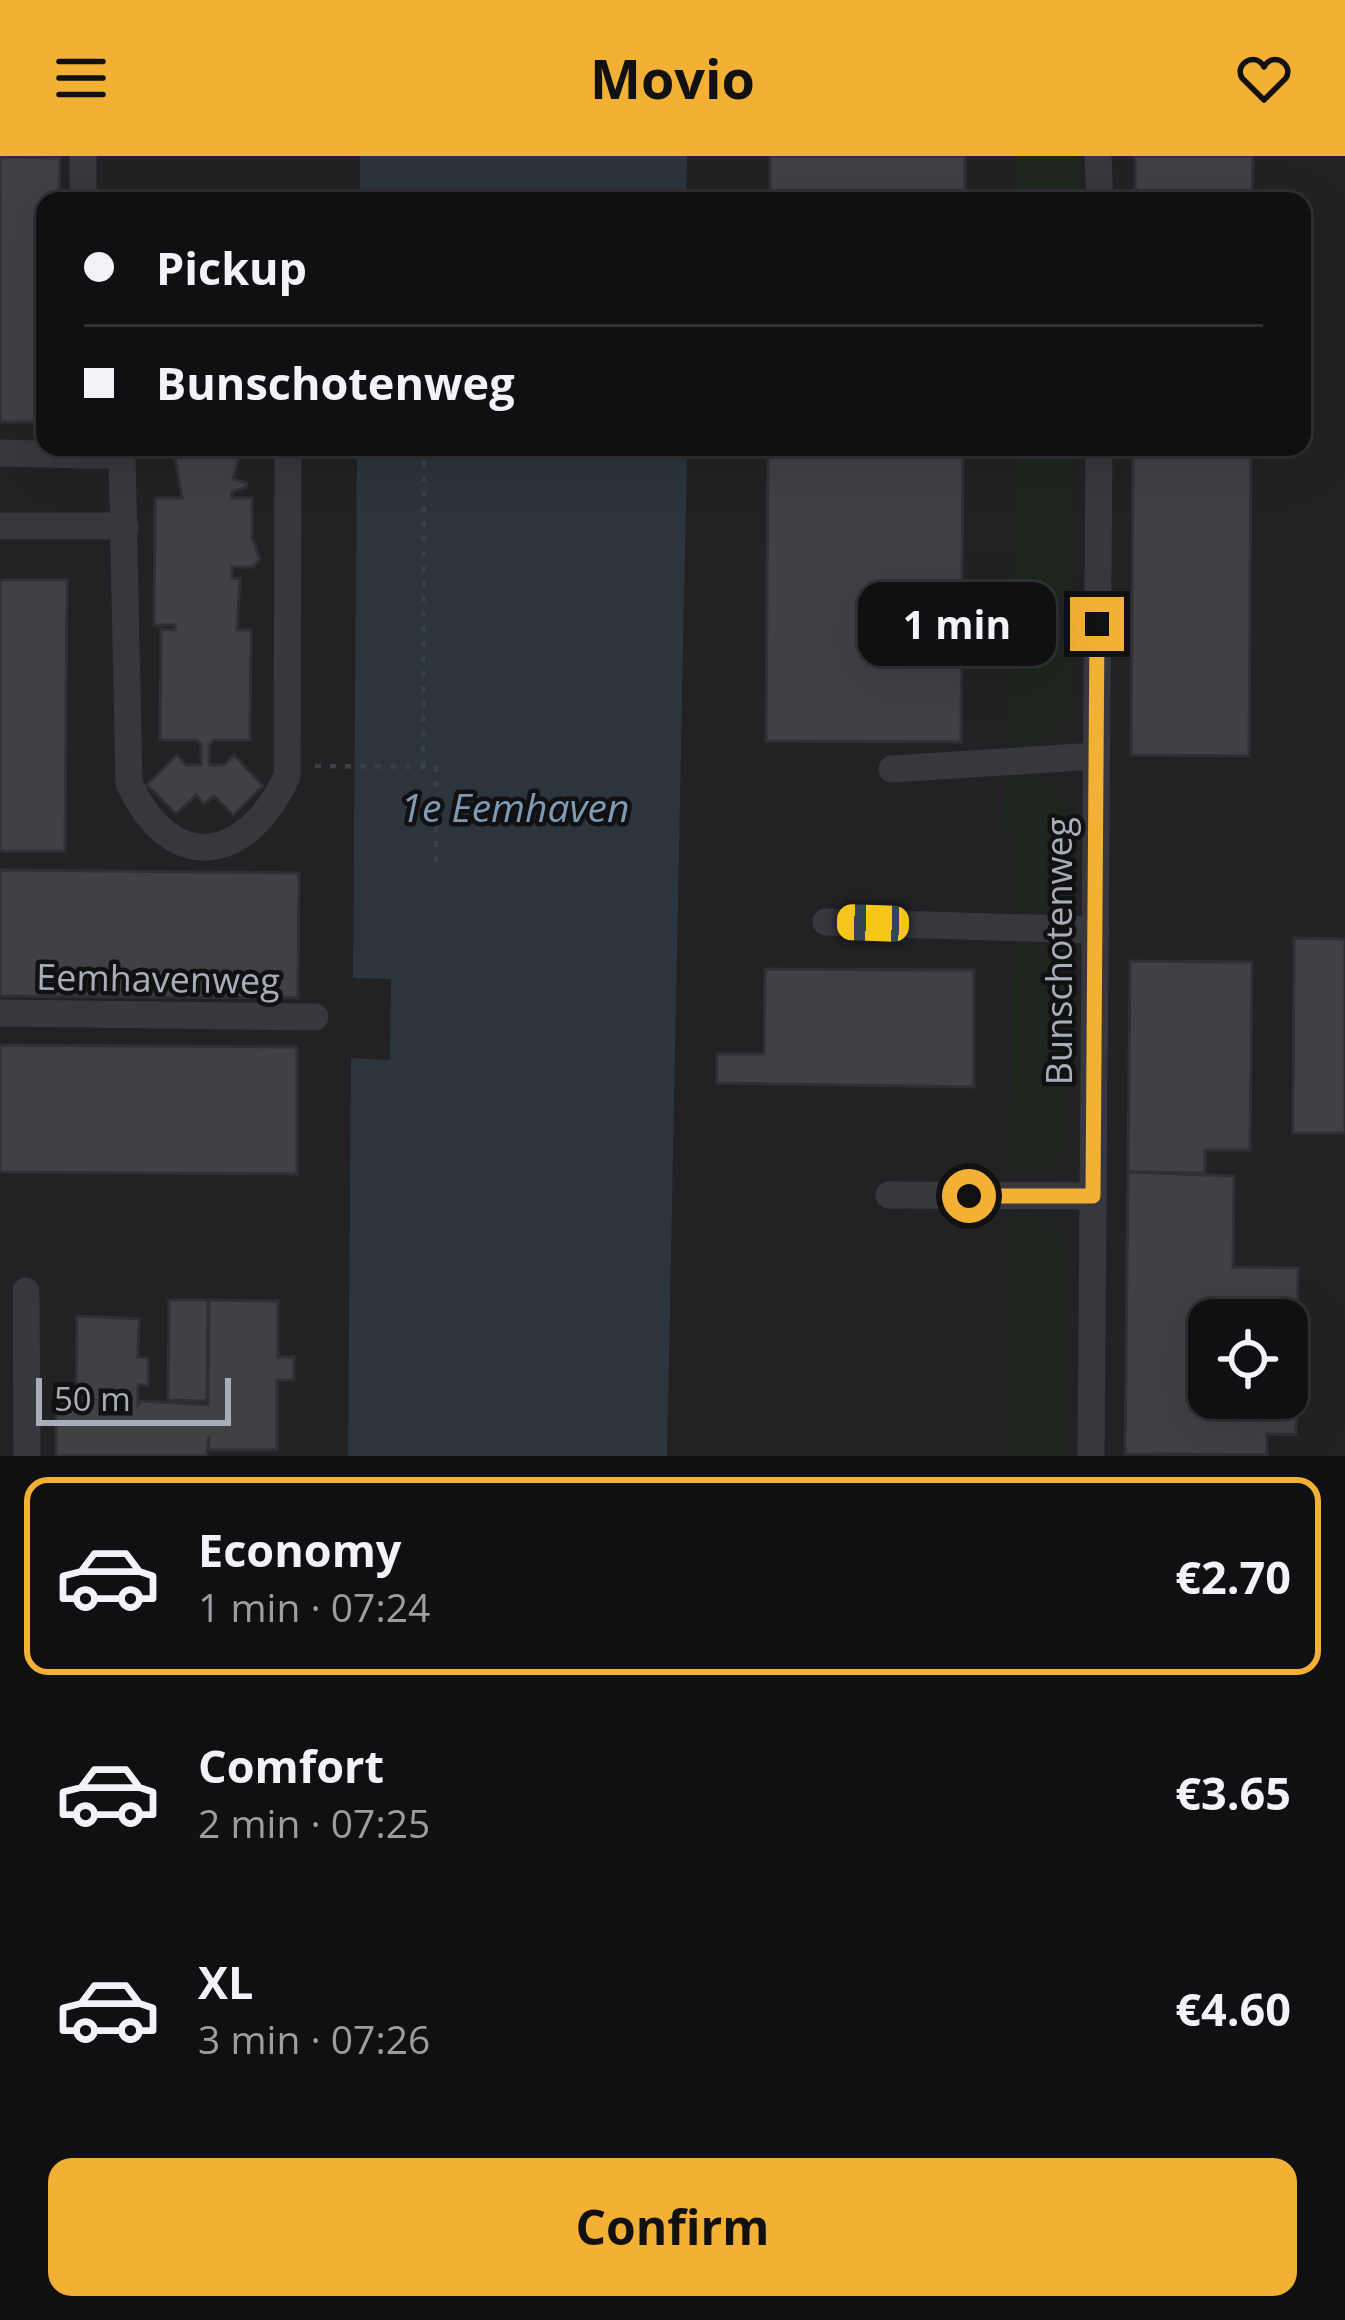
<!DOCTYPE html>
<html lang="en">
<head>
<meta charset="utf-8">
<style>
  :root { --surface:#101012; --page:#1e1e20; --text:#f1f3f6; --muted:#9c9d9f; --line:#303032; --accent:#f2b134 }
  body { margin:0; font-family:"Open Sans",sans-serif; background:var(--page); color:var(--text); height:100vh; display:flex; flex-direction:column; font-size:45px; white-space:nowrap }
  * { box-sizing:border-box; margin:0 }
  p { font-size:39px; color:var(--muted) }
  .icon { flex:none; width:66px; height:66px; fill:none; stroke:currentColor; stroke-width:2; stroke-linecap:round; stroke-linejoin:round }
  .map { position:relative; height:1300px; overflow:hidden }
  .side { display:flex; flex-direction:column; background:var(--surface); flex:1 }
  .side>* { flex:none }
  .guide { position:absolute; left:36px; top:36px; width:1275px; height:264px; border-radius:24px; box-shadow:0 12px 48px #0002,0 0 0 3px var(--line); display:grid; align-content:center; height:264px; padding:0 48px; background:var(--surface) }
  .fabs { position:absolute; left:1188px; top:1143px; display:grid; gap:24px }
  .fabs a { display:grid; place-items:center; width:120px; height:120px; border-radius:24px; background:var(--surface); box-shadow:0 12px 48px #0002,0 0 0 3px var(--line); font-size:60px }
  .scale { position:absolute; left:36px; bottom:30px; width:195px; box-sizing:border-box; padding-left:12px; border:6px solid #a8adb8; border-top:0; font-size:33px; line-height:42px; white-space:nowrap; color:#a8adb8; -webkit-text-stroke:9px #111113; paint-order:stroke }
  .end { position:absolute; width:54px; height:54px; margin:-27px; border:15px solid #f2b134; background:#111; box-shadow:0 0 0 6px #111 }
  .from { border-radius:50% }
  .bubble { position:absolute; height:84px; border-radius:24px; background:var(--surface); box-shadow:0 12px 48px #0002,0 0 0 3px var(--line); font-size:39px; font-weight:700; line-height:84px; text-align:center }
  .car { position:absolute; width:36px; height:72px; margin:-36px -18px; border-radius:15px; box-shadow:0 0 9px 3px #0007; background:linear-gradient(#f5c518 24%,#345 0 40%,#f5c518 0 76%,#345 0 86%,#f5c518 0) }
  .guide b { display:flex; align-items:center; gap:42px; height:114px; font-size:45px }
  .guide b+b { border-top:3px solid var(--line) }
  .guide i { width:30px; height:30px; background:var(--text) }
  ul { padding:21px 0 0; list-style:none }
  li { display:flex; align-items:center; gap:36px; height:198px; margin:0 24px 18px; padding:0 24px; border:6px solid transparent; border-radius:24px }
  li div { flex:1 }
  li b { display:block; font-size:45px }
  li em { font-style:normal; font-weight:700 }
  li.current { border-color:var(--accent) }
  li>.icon { width:108px; height:108px; stroke-width:1.5 }
  .cta { display:flex; gap:24px; margin-top:auto; padding:24px 48px }
  .cta a { flex:1; height:138px; border-radius:24px; background:var(--accent); color:#111; font-size:48px; font-weight:700; line-height:138px; text-align:center }
  header { display:flex; justify-content:space-between; align-items:center; height:156px; padding:0 48px; background:var(--accent); color:#111; font-size:54px; font-weight:700 }
  .map>svg:first-child { display:block }
  .built { fill:#222225; fill-rule:evenodd }
  .green { fill:#1e261f }
  .water { fill:#2c353c }
  .building { fill:#404145; stroke:#303034; stroke-width:3; fill-rule:evenodd }
  .lines { fill:none; stroke-linecap:round; stroke-linejoin:round }
  .path { stroke:#3d3f44; stroke-width:4.5; stroke-dasharray:6 9; stroke-linecap:butt }
  .minor { stroke:#37383d; stroke-width:27 }
  .route { stroke:#f2b134; stroke-width:15 }
  .labels { text-anchor:middle; stroke-width:9; stroke-linejoin:round; paint-order:stroke }
  .street-label { font-size:36px; fill:#a8adb8; stroke:#111113 }
  .water-label { font-size:39px; font-style:italic; fill:#7f9bb3; stroke:#111113 }
</style>
</head>
<body>
<header><svg class="icon" aria-label="menu" viewBox="0 0 24 24"><path d="M4 6h16M4 12h16M4 18h16"/></svg>Movio<svg class="icon" aria-label="heart" viewBox="0 0 24 24"><path d="M12 20l-8-8c-3-5 5-10 8-4 3-6 11-1 8 4z"/></svg></header>
<div class="map">
<svg width="1345" height="1300" viewBox="0 0 1345 1300">
  <rect width="100%" height="100%" fill="#161618"/>
  <path class="built" d="M0 0H1345V1300H0ZM45 45H1302V291H45ZM1209 1164H1287V1242H1209Z"/>
  <g class="green">
    <path d="M1017 0H1078L1082 45H1017Z"/>
    <path d="M1017 291H1073L1071 552 1045 582 1008 591Z"/>
    <path d="M1006 621C1024 622 1046 620 1059 636 1068 647 1069 666 1069 681 1070 728 1070 755 1014 756L1016 677 1002 676Z"/>
    <path d="M1014 785C1044 787 1058 798 1066 827L1062 998C1043 1015 1033 1019 1009 1013Z"/>
    <path d="M1007 1061 1042 1063 1062 1081 1065 1096 1064 1300H1006Z"/>
  </g>
  <g class="water">
    <path d="M360 0H687L686 45H360Z"/>
    <path d="M357 291H687L667 1300H348L351 902 390 904 391 823 353 822Z"/>
  </g>
  <g class="building">
    <rect x="770" y="0" width="195" height="45"/>
    <path d="M1135 0H1253L1252 45H1135Z"/>
    <path d="M0 1 60 2 59 45H45L44 50 42 266H0Z"/>
    <path d="M173 291H242L233 323 247 327 246 331 232 336V342H252V382L260 403 253 411H232V422L240 423 237 474H251L250 584H214L209 589V609H224L234 599 263 630 233 659 214 640 204 648 196 639 176 658 147 629 177 599 186 609H201V588L196 584H160L161 473 175 474V469H154L155 342H182Z"/>
    <path d="M768 291H963L961 586 766 585Z"/>
    <path d="M1133 291H1251L1249 600 1131 599Z"/>
    <path d="M0 424H67L65 695H0Z"/>
    <path d="M0 714 299 717 298 842 0 840Z"/>
    <path d="M1294 782 1345 783V977H1293Z"/>
    <path d="M1130 805 1252 806 1250 994H1205V1017L1128 1016Z"/>
    <path d="M765 813 974 814V931L717 927V898H764Z"/>
    <path d="M0 889 297 891V1018L0 1016Z"/>
    <path d="M1128 1016 1234 1020 1233 1111 1298 1112 1296 1279 1267 1278V1299L1125 1298ZM1209 1164H1287V1242H1209Z"/>
    <path d="M169 1144H208L207 1245 168 1244Z"/>
    <path d="M209 1144 278 1145V1201H294V1224H277V1294H208L209 1280 207 1300H56V1248H76L77 1160 139 1163 138 1201 148 1202V1229H138V1249L142 1245 208 1249Z"/>
  </g>
  <g class="lines">
    <g class="path">
      <path d="M315 610 436 611V707"/>
      <path d="M423 611 424 291"/>
    </g>
    <g class="minor">
      <path d="M1098 0 1100 45"/>
      <path d="M83 45V0"/>
      <path d="M83 291V299H122L129 627C172 720 247 707 287 620L288 291"/>
      <path d="M0 297 83 299"/>
      <path d="M0 370H125"/>
      <path d="M892 613 1096 600"/>
      <path d="M826 766 1096 774"/>
      <path d="M0 857 315 861"/>
      <path d="M889 1039 1093 1040"/>
      <path d="M26 1135 27 1300"/>
      <path d="M1091 1300 1099 291"/>
    </g>
  </g>
  <g class="lines">
    <path class="route" d="M969 1040H1093L1097 468"/>
  </g>
  <g class="labels">
    <g class="street-label">
      <text transform="translate(1059 795) rotate(-90)" y="13">Bunschotenweg</text>
      <text transform="translate(158 823) rotate(1)" y="13">Eemhavenweg</text>
    </g>
    <g class="water-label">
      <text x="515" y="666">1e Eemhaven</text>
    </g>
  </g>
</svg>
<div class="fabs">
<a><svg class="icon" aria-label="locate" viewBox="0 0 24 24"><circle cx="12" cy="12" r="6"/><path d="M12 2v4M12 18v4M2 12h4M18 12h4"/></svg></a>
</div>
<div class="scale">50 m</div>
<i class="end from" style="left:969px;top:1040px"></i>
<i class="end" style="left:1097px;top:468px"></i>
<div class="bubble" style="left:858px;top:426px;width:198px">1 min</div>
<i class="car" style="left:873px;top:767px;rotate:272deg"></i>
<div class="guide">
<b><i class="from"></i>Pickup</b>
<b><i></i>Bunschotenweg</b>
</div>
</div>
<section class="side">
<ul>
<li class="current"><svg class="icon" aria-label="car" viewBox="0 0 24 24"><path d="M5 17H2v-5l4-1 3-4h7l3 4 3 1v5h-3M9 17h6M6 11h13"/><circle cx="7" cy="17" r="2"/><circle cx="17" cy="17" r="2"/></svg><div><b>Economy</b><p>1 min · 07:24</p></div><em>€2.70</em></li>
<li><svg class="icon" aria-label="car" viewBox="0 0 24 24"><path d="M5 17H2v-5l4-1 3-4h7l3 4 3 1v5h-3M9 17h6M6 11h13"/><circle cx="7" cy="17" r="2"/><circle cx="17" cy="17" r="2"/></svg><div><b>Comfort</b><p>2 min · 07:25</p></div><em>€3.65</em></li>
<li><svg class="icon" aria-label="car" viewBox="0 0 24 24"><path d="M5 17H2v-5l4-1 3-4h7l3 4 3 1v5h-3M9 17h6M6 11h13"/><circle cx="7" cy="17" r="2"/><circle cx="17" cy="17" r="2"/></svg><div><b>XL</b><p>3 min · 07:26</p></div><em>€4.60</em></li>
</ul>
<div class="cta"><a>Confirm</a></div>
</section>
</body>
</html>
